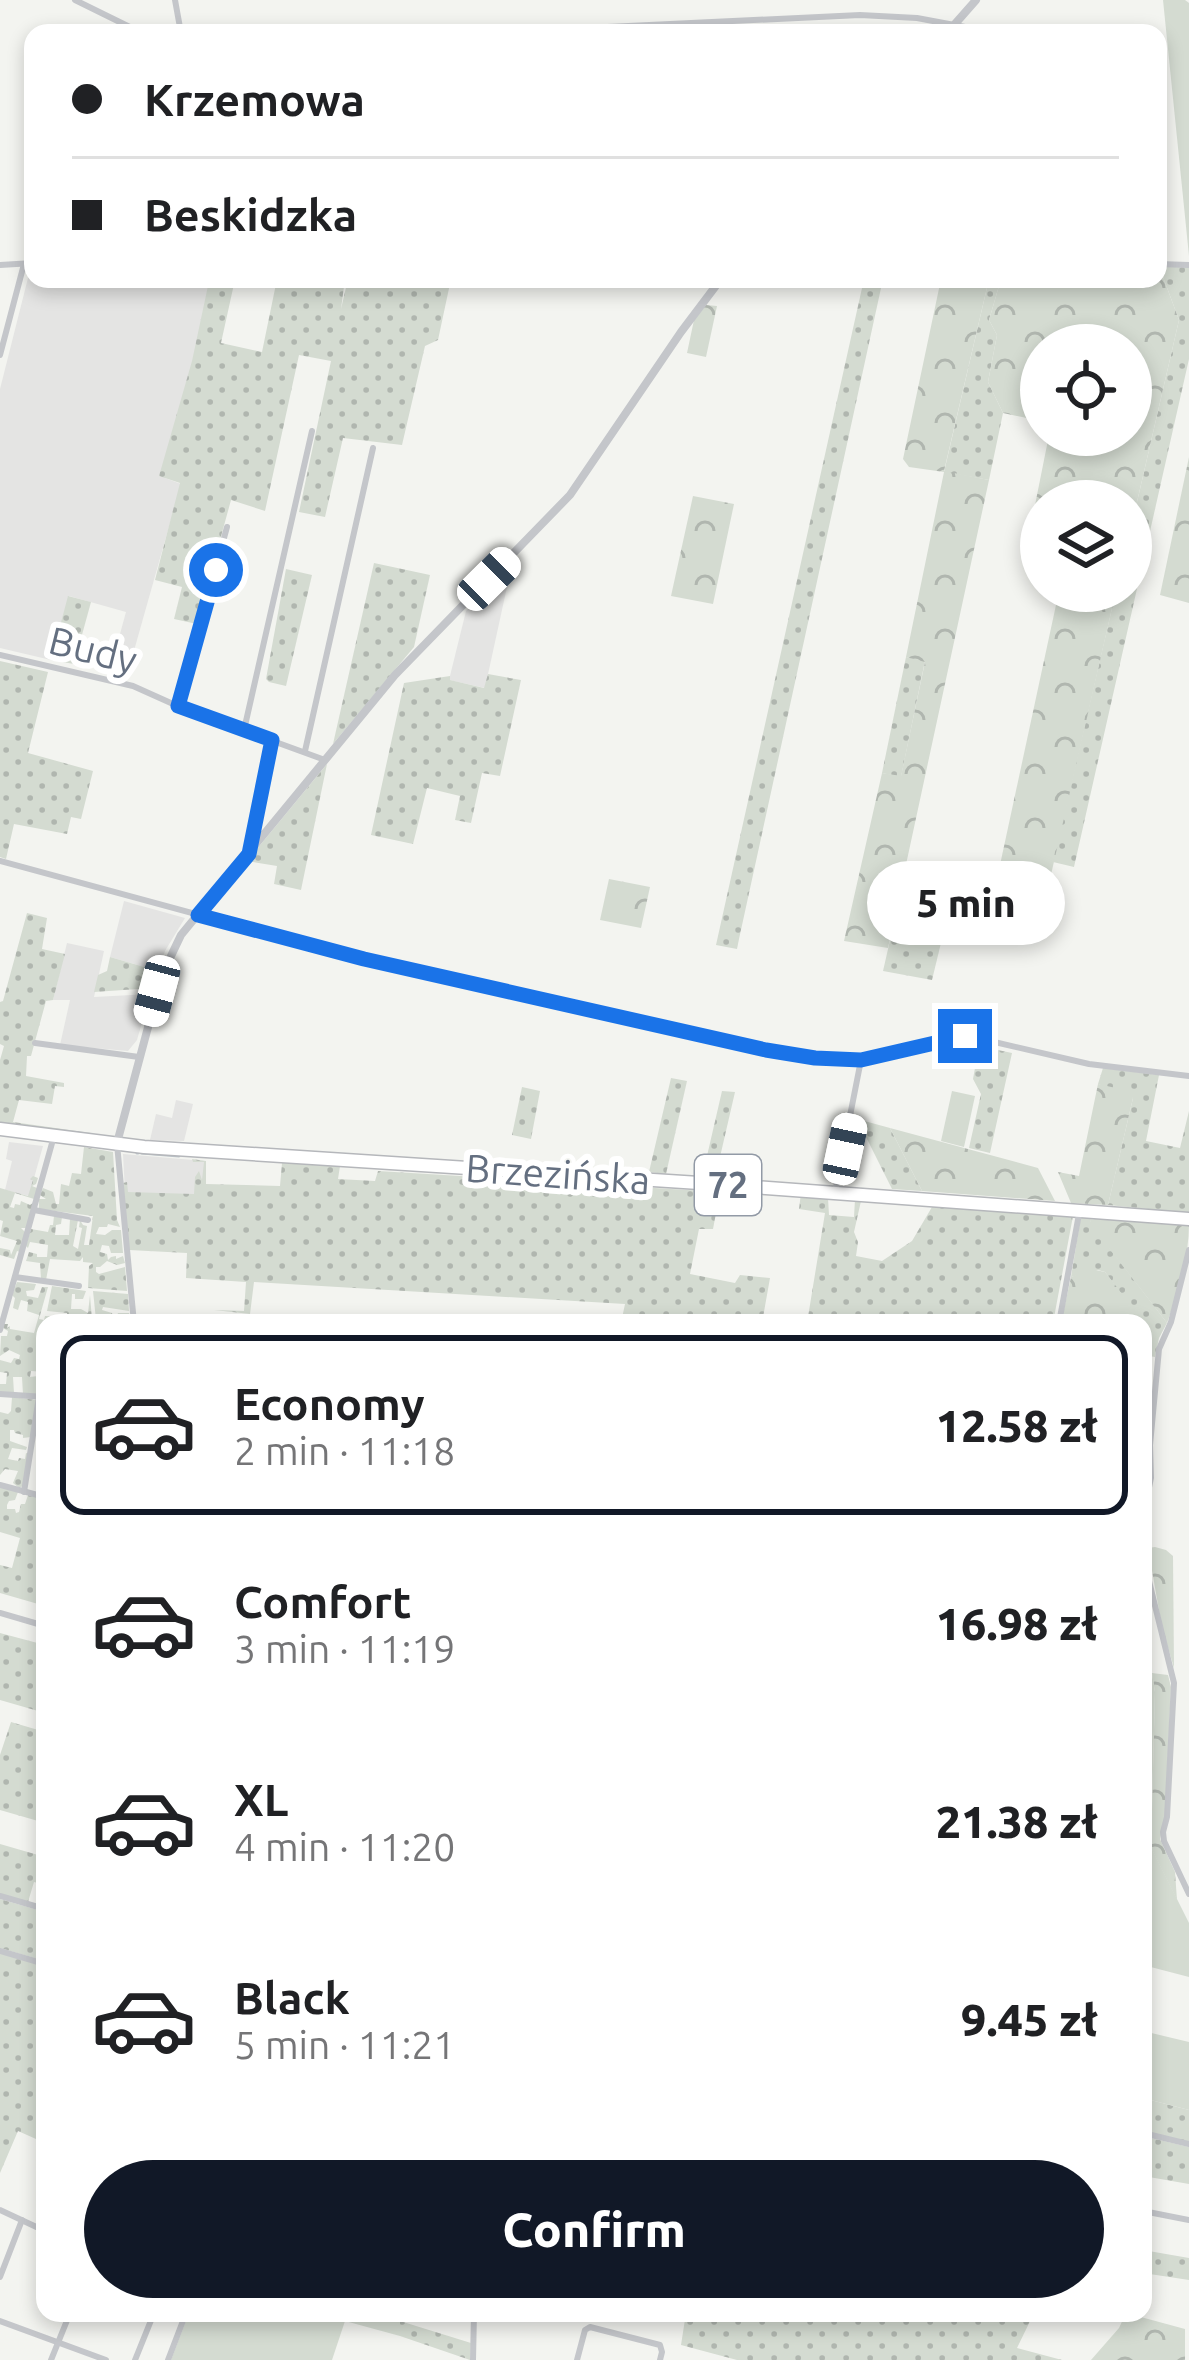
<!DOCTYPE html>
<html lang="en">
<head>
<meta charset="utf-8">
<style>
  :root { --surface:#fff; --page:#f2f2f2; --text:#202124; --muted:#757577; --line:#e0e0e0; --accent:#111827 }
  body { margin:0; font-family:Ubuntu,sans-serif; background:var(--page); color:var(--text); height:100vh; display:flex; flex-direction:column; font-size:45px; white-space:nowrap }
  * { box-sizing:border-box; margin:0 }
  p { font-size:39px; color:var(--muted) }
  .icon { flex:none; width:66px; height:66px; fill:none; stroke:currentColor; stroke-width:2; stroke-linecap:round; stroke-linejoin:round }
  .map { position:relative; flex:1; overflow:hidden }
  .details { position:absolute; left:36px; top:1314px; width:1116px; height:1008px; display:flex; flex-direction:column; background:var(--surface); border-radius:24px; box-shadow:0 6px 18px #0003 }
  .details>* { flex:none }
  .top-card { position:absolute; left:24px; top:24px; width:1143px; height:264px; border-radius:24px; box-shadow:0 6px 18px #0003; display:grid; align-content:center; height:264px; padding:0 48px; background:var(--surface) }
  .controls { position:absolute; left:1020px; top:324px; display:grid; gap:24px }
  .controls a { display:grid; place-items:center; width:132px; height:132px; border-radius:50%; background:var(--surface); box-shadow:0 6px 18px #0003; font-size:60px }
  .end { position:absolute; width:54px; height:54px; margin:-27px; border:15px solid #1a73e8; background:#fff; box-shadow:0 0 0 6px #fff }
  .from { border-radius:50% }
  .bubble { position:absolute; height:84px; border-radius:42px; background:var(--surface); box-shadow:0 6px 18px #0003; font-size:39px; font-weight:800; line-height:84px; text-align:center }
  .car { position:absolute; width:36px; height:72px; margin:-36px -18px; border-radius:15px; box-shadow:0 0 9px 3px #0007; background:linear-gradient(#fff 24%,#345 0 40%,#fff 0 76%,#345 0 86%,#fff 0) }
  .top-card b { display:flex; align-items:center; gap:42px; height:114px; font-size:45px }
  .top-card b+b { border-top:3px solid var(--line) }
  .top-card i { width:30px; height:30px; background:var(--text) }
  ul { padding:21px 0 0; list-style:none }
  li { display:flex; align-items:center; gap:36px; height:180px; margin:0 24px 18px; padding:0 24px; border:6px solid transparent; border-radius:24px }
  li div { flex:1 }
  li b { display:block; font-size:45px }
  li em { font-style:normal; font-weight:800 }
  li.current { border-color:var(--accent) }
  li>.icon { width:108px; height:108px; stroke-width:1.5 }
  .primary-button { display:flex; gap:24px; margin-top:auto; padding:24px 48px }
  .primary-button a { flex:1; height:138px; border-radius:72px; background:var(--accent); color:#fff; font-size:48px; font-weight:800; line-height:138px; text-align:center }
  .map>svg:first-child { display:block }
  .built { fill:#e4e4e3 }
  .grass { fill:url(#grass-dots) }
  .forest { fill:url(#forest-crowns) }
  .garden { fill:#d4dbd1 }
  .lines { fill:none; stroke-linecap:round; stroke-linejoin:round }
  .stream { stroke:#bcc5cb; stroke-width:3 }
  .primary-casing { stroke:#b5b7bb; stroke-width:15 }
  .minor { stroke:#c4c6ca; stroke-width:6 }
  .tertiary { stroke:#c4c6ca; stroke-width:8 }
  .primary { stroke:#fff; stroke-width:12 }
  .route { stroke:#1a73e8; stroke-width:15 }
  .labels { text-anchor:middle; stroke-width:12; stroke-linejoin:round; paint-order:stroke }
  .shield { fill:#fff; stroke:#929aa6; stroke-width:3 }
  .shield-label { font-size:36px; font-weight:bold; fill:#646f80 }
  .street-label { font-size:39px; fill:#646f80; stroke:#fff }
</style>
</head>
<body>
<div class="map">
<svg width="1189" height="2360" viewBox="0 0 1189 2360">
  <defs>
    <pattern id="grass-dots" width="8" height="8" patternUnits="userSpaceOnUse" patternTransform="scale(3)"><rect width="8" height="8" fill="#d4dbd1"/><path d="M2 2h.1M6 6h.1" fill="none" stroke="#b0b6af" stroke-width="1.8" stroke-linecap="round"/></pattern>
    <pattern id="forest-crowns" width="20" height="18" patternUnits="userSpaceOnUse" patternTransform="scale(3)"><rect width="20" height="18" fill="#d4dbd1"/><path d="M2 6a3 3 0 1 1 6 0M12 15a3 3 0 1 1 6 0" fill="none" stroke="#b0b6af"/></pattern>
  </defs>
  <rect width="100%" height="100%" fill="#f3f4f0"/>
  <g class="built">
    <path d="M33 271V279H212L165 478 181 484 126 679 109 674 126 612 69 596 51 660 0 648V389L29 274Z"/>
    <path d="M512 564 485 688 449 680 466 611Z"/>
    <path d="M124 901 185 918 165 951 158 971 110 957Z"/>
    <path d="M67 943 104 951 94 997 150 994 137 1040 128 1051 60 1045 70 1000H53Z"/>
    <path d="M176 1100 193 1104 184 1141 150 1140 156 1114 172 1118Z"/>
    <path d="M9 1142 43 1146 29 1196 5 1190 12 1161 6 1159Z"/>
    <path d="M123 1154 205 1161 203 1198 125 1192Z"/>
  </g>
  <g class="grass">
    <path d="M1159 266H1189V359L1074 867 1053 862 1116 591H1131V528L1179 320Z"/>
    <path d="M277 279H345L341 309 348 279H451L438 340 425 346 402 445 343 438 325 517 299 512 331 361 299 355 265 511 231 500 197 624 174 619 182 587 155 580 180 483 159 476 192 361 209 281 234 284 221 343 262 352Z"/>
    <path d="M864 279H883L739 939 737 949 716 945Z"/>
    <path d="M989 279H1001L989 320 997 335 988 382 1003 413 989 480 944 472Z"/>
    <path d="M374 563 430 575 414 647 333 744Z"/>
    <path d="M286 569 312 575 286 686 269 682 266 679Z"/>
    <path d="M68 596 91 602 74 664 51 660Z"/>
    <path d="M906 657 925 661 901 777 882 773Z"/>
    <path d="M0 661 48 672 28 753 93 771 81 819 71 817 67 834 14 824 6 859 0 857Z"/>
    <path d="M488 674 521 680 500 776 482 773 471 823 455 820 460 796 427 788 413 844 371 835 404 683 450 676V680L484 688Z"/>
    <path d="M327 764 301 890 274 884 277 866 247 861Z"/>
    <path d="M906 870 956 881 932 980 883 971Z"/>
    <path d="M27 913 47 918 42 949 65 954 53 1000 46 1001 31 1056H27L26 1076 64 1083V1087L55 1086 52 1104 19 1100 13 1122 91 1133 90 1137 38 1129 37 1126 0 1125V1060L4 1046 0 1044V1002L3 1001Z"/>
    <path d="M110 957 158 971 153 988 94 992 98 975 107 971Z"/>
    <path d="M979 1046 1012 1053 990 1153 969 1148 981 1094 973 1079Z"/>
    <path d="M1103 1068 1159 1075 1146 1141 1180 1148 1189 1111V1213L1108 1205 1133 1098 1098 1084Z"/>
    <path d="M671 1078 687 1081 666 1174 649 1172Z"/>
    <path d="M522 1087 540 1091 531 1139 512 1135Z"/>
    <path d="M722 1091 735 1092 717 1170 704 1169Z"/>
    <path d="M857 1119 890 1128 922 1191 892 1189Z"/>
    <path d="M84 1147 113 1152 117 1220 120 1227 108 1224 107 1227H99L96 1234 105 1235 112 1230H121L123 1253H111L109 1246 102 1245 100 1252 107 1254 108 1260 111 1257 116 1256V1259L123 1256 125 1263 117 1265 107 1261 100 1267H96V1272L99 1274 125 1267 127 1291 88 1288 89 1266 93 1263 83 1262V1257L80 1261 50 1259 46 1280 41 1279 40 1263 26 1261 29 1252 37 1254V1257H47L48 1245 30 1242 28 1248 26 1246 31 1229 48 1232 50 1225H53L54 1216 62 1217 61 1224 56 1225 55 1235H69L70 1219 78 1220 73 1246 78 1249 82 1228 79 1227 80 1220 83 1225 87 1226 84 1245H89L93 1216 39 1209V1199H46L40 1195 43 1188 53 1192 56 1204H59L61 1184 69 1186 72 1173 81 1174Z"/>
    <path d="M192 1159 206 1161V1184L280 1186 282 1163 340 1166 338 1179 375 1181 378 1171 720 1192 713 1229H699L690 1274 735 1283 740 1275 770 1278 762 1323H621L625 1304 254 1282 250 1314 214 1310 244 1311 246 1282 186 1278 187 1253 129 1250 123 1183 127 1182 128 1192 194 1194 195 1177 199 1171 202 1180 204 1162H193Z"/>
    <path d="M33 1176 38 1178 36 1184 32 1186 37 1188 34 1199 15 1193 10 1207 14 1208 15 1204 20 1205 21 1201 30 1205 34 1202 26 1228H21L25 1232 20 1252 17 1251 14 1259 0 1255V1248L10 1250 11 1255 17 1241 0 1236 3 1221 0 1220V1188L28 1196 33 1180 30 1179Z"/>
    <path d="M801 1193 828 1198 829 1215 854 1217 855 1199 888 1202 861 1201 854 1232 858 1242 856 1256 882 1261 912 1241 932 1207 1073 1216 1053 1323H807L825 1213 799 1209Z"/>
    <path d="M1081 1216 1095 1219 1090 1220 1092 1225 1167 1323 1159 1338 1155 1357 1143 1355V1344H1145L1150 1333 1105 1272 1098 1270 1071 1277Z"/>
    <path d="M17 1282 36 1284 34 1290 26 1291 27 1296 38 1298 42 1287H48L39 1319 44 1320 45 1316 67 1317V1313L47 1311 52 1286 86 1291 83 1299H75V1294H72L71 1309H81L88 1313 90 1295 92 1320H96L93 1291 128 1294 129 1311 103 1307 102 1310 112 1313 113 1317 116 1318 118 1313H129L132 1323H66L65 1318 63 1323H45V1372L31 1371 30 1377 38 1376 42 1395 23 1394 22 1377H13L14 1393 0 1392V1384H6L7 1373 0 1372V1360L11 1363 14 1358 19 1359 20 1355 9 1350 0 1356 1 1336H7L8 1331 3 1328 4 1324H8L7 1328 10 1326V1329L34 1333 39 1315 27 1311 28 1302 21 1300 18 1310 13 1308 15 1298 12 1295Z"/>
    <path d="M12 1397 37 1400 31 1437 23 1438V1435L15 1433 14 1430H10V1441L27 1447 26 1450 12 1448 8 1459 18 1461 19 1458 25 1459 26 1453 29 1454 23 1486 19 1488 13 1483 18 1471 5 1469 0 1475V1412L8 1414 11 1411Z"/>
    <path d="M0 1487 18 1492 15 1500 9 1501 7 1505V1509H15L16 1513 19 1512 21 1504H25L28 1495 45 1499V1606L0 1593V1565L12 1568 20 1538 0 1532Z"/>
    <path d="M0 1633 45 1645V1713L0 1700Z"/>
    <path d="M11 1722 45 1732V1823L0 1810V1755Z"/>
    <path d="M0 1844 45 1857V1885L34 1882 28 1902 0 1894Z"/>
    <path d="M0 1899 45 1912V1961L0 1948Z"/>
    <path d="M0 1953 45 1966V2143L18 2131 0 2173Z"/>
    <path d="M1143 2098 1189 2110V2142L1143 2131Z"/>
    <path d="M1143 2136 1189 2147V2184L1143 2176Z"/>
    <path d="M1143 2250 1189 2258V2280L1143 2273Z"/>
    <path d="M686 2313H1034L1017 2348 1062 2360H737L681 2345Z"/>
    <path d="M400 2321 471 2343 470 2360 400 2336Z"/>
  </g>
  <g class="forest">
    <path d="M1159 266 1179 320 1131 528V501H1041V552L1026 550 1049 435H1131V345H1041V421L1003 413 988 382 997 335 989 320 1001 279H1158Z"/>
    <path d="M941 279H989L944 471 989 480 888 948 844 941 882 773 901 776 925 662 906 657 944 472 909 467 903 459Z"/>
    <path d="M706 305 717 306 706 357 687 353 694 320Z"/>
    <path d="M1189 457V603L1160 595Z"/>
    <path d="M693 496 734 504 713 604 671 596Z"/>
    <path d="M1059 591H1116L1039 927 989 916Z"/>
    <path d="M609 879 650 887 641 928 600 920Z"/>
    <path d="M1098 1084 1129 1091 1133 1098 1108 1205 1071 1203 1058 1172 1079 1176Z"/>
    <path d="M890 1128 1038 1168 1055 1201 922 1191Z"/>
    <path d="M1095 1219 1189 1224C1189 1258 1178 1292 1167 1323L1091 1225 1090 1220Z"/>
    <path d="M1091 1269 1105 1272 1109 1277 1148 1328 1150 1337 1145 1344H1143V1323H1061L1071 1277Z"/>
    <path d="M1155 1547 1166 1550 1173 1556 1174 1668 1162 1627 1148 1548Z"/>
    <path d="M1152 1673 1168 1675 1171 1687 1165 1818 1160 1839 1175 1872 1177 1900 1151 1848 1155 1692Z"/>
    <path d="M1126 2313 1185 2329V2360H1091L1119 2328Z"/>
  </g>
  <g class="garden">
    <path d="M1163 0H1185L1189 3V256Z"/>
    <path d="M952 1091 975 1096 964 1147 941 1141Z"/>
    <path d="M1143 1671 1152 1673 1155 1692 1151 1847 1189 1923V1977L1143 1965Z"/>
    <path d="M1143 2031 1189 2042V2110L1143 2098Z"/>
    <path d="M189 2313H400V2336L345 2321 332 2360H171Z"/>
  </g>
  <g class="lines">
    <g class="stream">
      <path d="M137 1153H138"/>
      <path d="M142 1153 179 1156"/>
    </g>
    <defs>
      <path id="primary" d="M0 1129 144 1147 699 1183 1189 1219"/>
    </defs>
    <use href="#primary" class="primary-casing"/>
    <g class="minor">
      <path d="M75 0 142 33"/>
      <path d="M175 0 181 33"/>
      <path d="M483 33 860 15 917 18 997 33"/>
      <path d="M1158 264 1189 265"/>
      <path d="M0 265 33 263"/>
      <path d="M0 355 24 264"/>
      <path d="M0 655 133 686 182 708 325 760"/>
      <path d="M178 707 227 527"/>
      <path d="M244 730 312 431"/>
      <path d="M305 751 373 448"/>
      <path d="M249 850 272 740"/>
      <path d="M0 861 362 959 766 1050 815 1058 861 1060 925 1044 973 1037 1089 1064 1189 1076"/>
      <path d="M35 1043 139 1057"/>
      <path d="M117 1144 134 1323"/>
      <path d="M835 1192 861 1060"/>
      <path d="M34 1210 88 1220"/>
      <path d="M15 1277 79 1286"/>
      <path d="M1059 1323 1079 1214"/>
      <path d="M0 1330 54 1136"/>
      <path d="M0 1394 45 1397"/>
      <path d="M0 1485 45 1497"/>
      <path d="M24 1492 39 1397"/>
      <path d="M1143 1516 1151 1478 1150 1445 1159 1349 1171 1322 1189 1250"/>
      <path d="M1143 1536 1146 1569 1174 1683 1167 1817 1163 1832 1164 1841 1189 1894"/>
      <path d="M0 1613 45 1626"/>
      <path d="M0 1896 45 1909"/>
      <path d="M0 1951 45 1964"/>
      <path d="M1143 2133 1189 2144"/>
      <path d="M0 2210 45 2231"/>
      <path d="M1143 2211 1189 2220"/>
      <path d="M0 2277 22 2220"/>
      <path d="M0 2321 106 2360"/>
      <path d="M51 2360 70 2313"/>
      <path d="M135 2360 154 2313"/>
      <path d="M168 2360 186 2313"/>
      <path d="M473 2360 474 2313"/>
      <path d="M577 2360 585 2330 590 2327 660 2345 662 2352 660 2360"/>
    </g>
    <g class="tertiary">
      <path d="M947 33 976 0"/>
      <path d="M117 1143 162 975 181 935 395 675 570 495 681 332 721 279"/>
    </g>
    <use href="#primary" class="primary"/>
  </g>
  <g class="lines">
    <path class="route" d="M216 570 178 706 272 740 249 854 198 915 364 959 766 1050 815 1058 861 1060 965 1036"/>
  </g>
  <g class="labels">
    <rect class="shield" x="695" y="1155" width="66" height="60" rx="9"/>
    <g class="shield-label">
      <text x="728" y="1198">72</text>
    </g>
    <g class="street-label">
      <text transform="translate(93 650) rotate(14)" y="14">Budy</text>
      <text transform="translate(558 1174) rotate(4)" y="14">Brzezińska</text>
    </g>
  </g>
</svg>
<div class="controls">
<a><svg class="icon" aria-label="locate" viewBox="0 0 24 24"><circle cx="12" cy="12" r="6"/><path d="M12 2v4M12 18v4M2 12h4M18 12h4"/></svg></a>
<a><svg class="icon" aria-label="layers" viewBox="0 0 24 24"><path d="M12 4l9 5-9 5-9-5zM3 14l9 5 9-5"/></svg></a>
</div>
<i class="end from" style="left:216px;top:570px"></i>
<i class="end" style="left:965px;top:1036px"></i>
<div class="bubble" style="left:867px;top:861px;width:198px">5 min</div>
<i class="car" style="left:489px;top:579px;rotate:45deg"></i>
<i class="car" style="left:157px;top:991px;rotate:195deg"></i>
<i class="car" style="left:845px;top:1149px;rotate:12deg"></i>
<div class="top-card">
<b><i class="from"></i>Krzemowa</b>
<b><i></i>Beskidzka</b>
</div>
<section class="details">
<ul>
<li class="current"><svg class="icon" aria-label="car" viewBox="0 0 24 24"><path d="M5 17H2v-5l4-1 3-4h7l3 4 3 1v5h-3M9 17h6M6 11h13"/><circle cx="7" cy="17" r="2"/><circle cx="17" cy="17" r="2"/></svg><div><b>Economy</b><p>2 min · 11:18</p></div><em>12.58 zł</em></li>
<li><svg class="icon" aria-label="car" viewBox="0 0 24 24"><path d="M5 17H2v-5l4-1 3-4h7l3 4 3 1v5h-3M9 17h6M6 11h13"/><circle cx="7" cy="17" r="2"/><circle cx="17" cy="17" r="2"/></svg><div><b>Comfort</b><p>3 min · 11:19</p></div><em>16.98 zł</em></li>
<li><svg class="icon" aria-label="car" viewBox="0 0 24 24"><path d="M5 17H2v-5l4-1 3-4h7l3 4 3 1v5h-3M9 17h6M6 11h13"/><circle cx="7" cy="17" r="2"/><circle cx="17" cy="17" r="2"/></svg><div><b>XL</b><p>4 min · 11:20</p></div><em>21.38 zł</em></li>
<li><svg class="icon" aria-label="car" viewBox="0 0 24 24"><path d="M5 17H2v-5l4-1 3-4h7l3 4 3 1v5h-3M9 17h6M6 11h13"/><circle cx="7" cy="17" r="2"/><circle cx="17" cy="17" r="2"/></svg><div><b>Black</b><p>5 min · 11:21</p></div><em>9.45 zł</em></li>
</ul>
<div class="primary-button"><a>Confirm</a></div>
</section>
</div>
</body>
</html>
